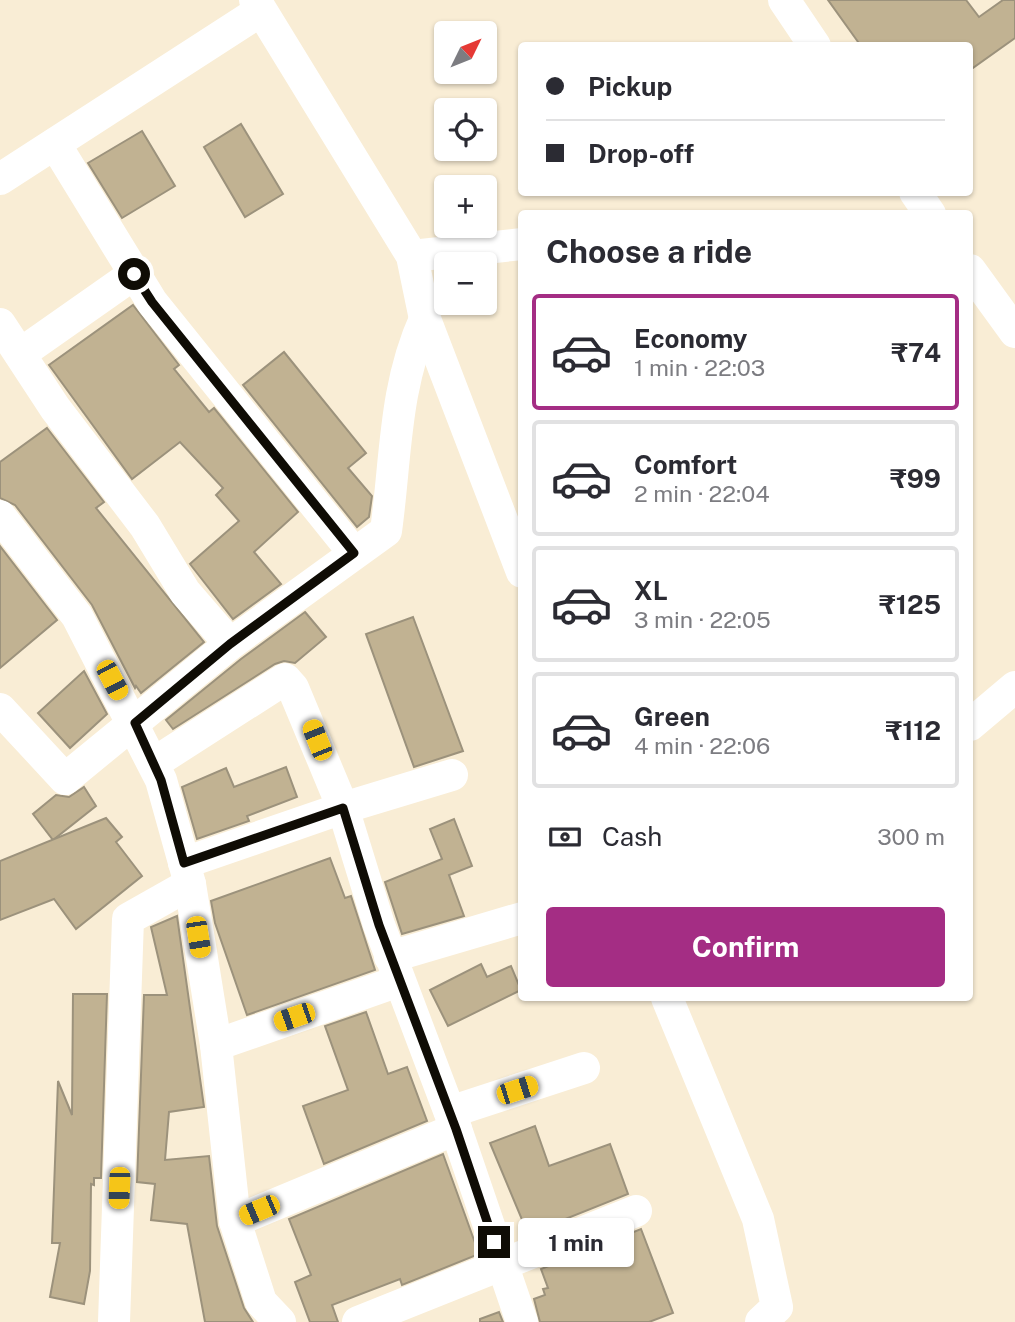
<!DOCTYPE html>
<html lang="en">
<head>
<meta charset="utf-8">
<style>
  :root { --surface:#fff; --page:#f2f2f3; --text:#2b2b33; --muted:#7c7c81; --line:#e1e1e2; --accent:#a42d84 }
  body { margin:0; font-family:"Public Sans",sans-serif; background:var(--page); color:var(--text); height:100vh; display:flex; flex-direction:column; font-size:26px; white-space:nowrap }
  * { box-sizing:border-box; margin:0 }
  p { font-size:23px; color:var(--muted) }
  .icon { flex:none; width:38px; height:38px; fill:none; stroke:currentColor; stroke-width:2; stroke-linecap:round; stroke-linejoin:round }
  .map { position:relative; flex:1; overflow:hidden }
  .details { position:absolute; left:518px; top:210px; width:455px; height:791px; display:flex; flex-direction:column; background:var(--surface); border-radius:7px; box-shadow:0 2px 5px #0004 }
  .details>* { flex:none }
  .top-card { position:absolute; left:518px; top:42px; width:455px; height:154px; border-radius:7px; box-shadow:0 2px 5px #0004; display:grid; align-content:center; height:154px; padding:0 28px; background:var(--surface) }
  .needle { width:46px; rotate:47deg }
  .tools { position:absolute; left:434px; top:21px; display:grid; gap:14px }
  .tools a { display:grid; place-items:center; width:63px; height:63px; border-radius:7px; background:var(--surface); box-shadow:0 2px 5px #0004; font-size:35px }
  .end { position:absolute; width:32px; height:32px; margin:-16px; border:9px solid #0f0c05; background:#fff; box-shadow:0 0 0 4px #fff }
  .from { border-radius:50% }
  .bubble { position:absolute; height:49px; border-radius:7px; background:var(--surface); box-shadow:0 2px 5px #0004; font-size:23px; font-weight:700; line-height:49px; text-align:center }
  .car { position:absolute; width:21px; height:42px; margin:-21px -10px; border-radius:9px; box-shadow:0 0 5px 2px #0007; background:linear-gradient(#f5c518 24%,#345 0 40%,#f5c518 0 76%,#345 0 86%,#f5c518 0) }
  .top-card b { display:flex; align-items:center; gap:24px; height:66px; font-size:26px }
  .top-card b+b { border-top:2px solid var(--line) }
  .top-card i { width:18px; height:18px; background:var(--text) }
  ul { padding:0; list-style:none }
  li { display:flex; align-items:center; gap:21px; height:116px; margin:0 14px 10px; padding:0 14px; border:4px solid var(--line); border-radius:7px }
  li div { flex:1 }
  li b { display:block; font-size:26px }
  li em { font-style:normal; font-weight:700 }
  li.active { border-color:var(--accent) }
  li>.icon { width:63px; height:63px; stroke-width:1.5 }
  h2 { padding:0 28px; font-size:32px; line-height:84px }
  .pay { display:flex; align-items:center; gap:18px; height:77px; padding:0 28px; font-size:26px }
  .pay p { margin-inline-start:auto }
  .action { display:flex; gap:14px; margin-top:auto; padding:14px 28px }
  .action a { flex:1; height:80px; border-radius:7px; background:var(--accent); color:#fff; font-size:28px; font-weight:700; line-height:80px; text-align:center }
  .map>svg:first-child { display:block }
  .building { fill:#c1b292; stroke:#9c927c; stroke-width:2 }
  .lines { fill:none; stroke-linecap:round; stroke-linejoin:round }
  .street { stroke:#fff; stroke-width:32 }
  .route { stroke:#0f0c05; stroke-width:9 }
</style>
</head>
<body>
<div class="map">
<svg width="1015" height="1322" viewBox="0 0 1015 1322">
  <rect width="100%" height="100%" fill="#f9edd5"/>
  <g class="building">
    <path d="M828 0H966L979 17 1003 0H1015V38L970 70V46H861Z"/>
    <path d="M241 124 283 194 245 217 204 147Z"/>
    <path d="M142 131 175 186 122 218 88 163Z"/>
    <path d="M133 305 179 365 174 369 209 412 214 408 298 512 254 552 281 584 233 619 190 564 239 521 216 495 223 488 180 442 132 479 49 365Z"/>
    <path d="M284 352 366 453 348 468 372 496 369 517 357 527 243 385Z"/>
    <path d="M47 428 104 502 96 508 204 642 141 693 136 686 135 688 92 605 15 505 0 498V462Z"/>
    <path d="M0 546 57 620 0 668Z"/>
    <path d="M305 612 326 637 295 663 284 661 275 664 173 729 166 720 241 659Z"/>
    <path d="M413 617 463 751 414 767 366 634Z"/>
    <path d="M84 671 107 714 70 748 38 713Z"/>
    <path d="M286 767 297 797 247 816 249 821 197 839 182 787 226 768 234 787Z"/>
    <path d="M84 787 96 806 53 840 33 814 56 795 69 797Z"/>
    <path d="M106 818 122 837 116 842 142 876 76 929 54 899 0 920V861Z"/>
    <path d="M454 819 472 866 449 875 464 916 402 934 385 882 442 859 430 829Z"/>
    <path d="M330 858 345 898 351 896 375 970 247 1015 215 923 211 901Z"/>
    <path d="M177 916 204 1107 169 1112 165 1160 209 1156 217 1226 244 1308 253 1322H205L187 1224 151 1220 155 1184 137 1182 144 995H167L151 927Z"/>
    <path d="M481 964 487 977 511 966 521 990 448 1026 430 990Z"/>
    <path d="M73 994H107L101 1178H94V1185L91 1184 90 1271 84 1304 50 1297 60 1243H52L58 1081 72 1115Z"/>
    <path d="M366 1012 388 1074 407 1067 427 1121 324 1164 303 1106 348 1090 325 1026Z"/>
    <path d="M535 1126 549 1166 610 1144 628 1194 528 1234 490 1143Z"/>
    <path d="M443 1154 479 1254 402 1285 400 1279 332 1305 338 1322H310L295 1282 311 1275 289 1219Z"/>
    <path d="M641 1229 673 1313 649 1322H540L534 1299 545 1295 543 1289 548 1288 541 1269Z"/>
    <path d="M499 1312 503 1322H480V1319Z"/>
  </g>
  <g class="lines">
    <g class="street">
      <path d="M255 0 412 256 425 319 522 572"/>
      <path d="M784 0 815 46"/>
      <path d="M55 144 152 302 354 553"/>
      <path d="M0 179 260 11"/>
      <path d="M915 192 930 214"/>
      <path d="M412 256 522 244"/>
      <path d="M970 270 1015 332"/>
      <path d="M0 324 55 408 145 526 185 592 230 644"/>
      <path d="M20 354 134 274"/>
      <path d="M0 516 77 616 161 780 190 884 216 1045 235 1221 261 1302 280 1322"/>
      <path d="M0 709 65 779 230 644 386 531C396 459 394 387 425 319"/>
      <path d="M970 725 1015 687"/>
      <path d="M154 763 285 679 293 688 343 808 379 925 456 1129 522 1322"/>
      <path d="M184 863 343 808 452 775"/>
      <path d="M390 957 522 918"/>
      <path d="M667 998 758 1219 777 1307 761 1322"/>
      <path d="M216 1045 399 981"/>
      <path d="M450 1112 584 1068"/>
      <path d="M235 1221 456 1129"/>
      <path d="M114 1322 128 919 190 884"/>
      <path d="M358 1322 636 1211"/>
    </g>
  </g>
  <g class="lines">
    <path class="route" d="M134 274 152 302 354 553 230 644 135 723 161 780 184 863 343 808 379 925 456 1129 494 1242"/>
  </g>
</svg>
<div class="tools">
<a><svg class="needle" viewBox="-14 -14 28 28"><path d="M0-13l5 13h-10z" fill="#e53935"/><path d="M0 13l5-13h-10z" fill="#7c7c81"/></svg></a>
<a><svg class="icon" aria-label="locate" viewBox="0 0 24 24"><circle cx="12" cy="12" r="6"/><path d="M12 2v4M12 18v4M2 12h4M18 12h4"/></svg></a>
<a>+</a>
<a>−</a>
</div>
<i class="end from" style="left:134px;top:274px"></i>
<i class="end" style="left:494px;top:1242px"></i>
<div class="bubble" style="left:518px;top:1218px;width:116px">1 min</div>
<i class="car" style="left:112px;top:680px;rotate:152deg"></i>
<i class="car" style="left:317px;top:740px;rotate:338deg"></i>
<i class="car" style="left:198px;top:937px;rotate:171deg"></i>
<i class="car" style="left:294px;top:1017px;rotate:251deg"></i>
<i class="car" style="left:517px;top:1090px;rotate:72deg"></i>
<i class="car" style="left:119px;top:1188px;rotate:182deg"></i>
<i class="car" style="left:259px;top:1210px;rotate:247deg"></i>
<div class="top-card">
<b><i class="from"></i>Pickup</b>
<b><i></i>Drop-off</b>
</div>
<section class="details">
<h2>Choose a ride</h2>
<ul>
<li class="active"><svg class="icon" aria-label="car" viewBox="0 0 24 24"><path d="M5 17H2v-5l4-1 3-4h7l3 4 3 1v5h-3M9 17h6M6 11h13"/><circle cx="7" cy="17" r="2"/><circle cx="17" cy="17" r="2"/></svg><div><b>Economy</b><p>1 min · 22:03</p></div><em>₹74</em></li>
<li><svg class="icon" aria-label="car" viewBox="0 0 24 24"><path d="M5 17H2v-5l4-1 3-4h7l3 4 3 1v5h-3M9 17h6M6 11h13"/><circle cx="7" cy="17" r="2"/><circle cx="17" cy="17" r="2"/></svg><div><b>Comfort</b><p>2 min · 22:04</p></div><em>₹99</em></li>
<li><svg class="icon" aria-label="car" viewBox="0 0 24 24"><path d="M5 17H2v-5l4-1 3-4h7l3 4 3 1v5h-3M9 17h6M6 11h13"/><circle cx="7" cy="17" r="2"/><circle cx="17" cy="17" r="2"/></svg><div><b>XL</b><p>3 min · 22:05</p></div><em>₹125</em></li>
<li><svg class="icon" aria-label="car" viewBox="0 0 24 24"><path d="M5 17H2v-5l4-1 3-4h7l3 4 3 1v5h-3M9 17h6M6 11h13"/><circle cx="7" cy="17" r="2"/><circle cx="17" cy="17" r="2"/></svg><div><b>Green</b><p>4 min · 22:06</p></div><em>₹112</em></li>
</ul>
<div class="pay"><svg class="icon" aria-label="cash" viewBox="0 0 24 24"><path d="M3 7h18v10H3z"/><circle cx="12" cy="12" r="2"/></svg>Cash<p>300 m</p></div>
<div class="action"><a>Confirm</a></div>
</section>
</div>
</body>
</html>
